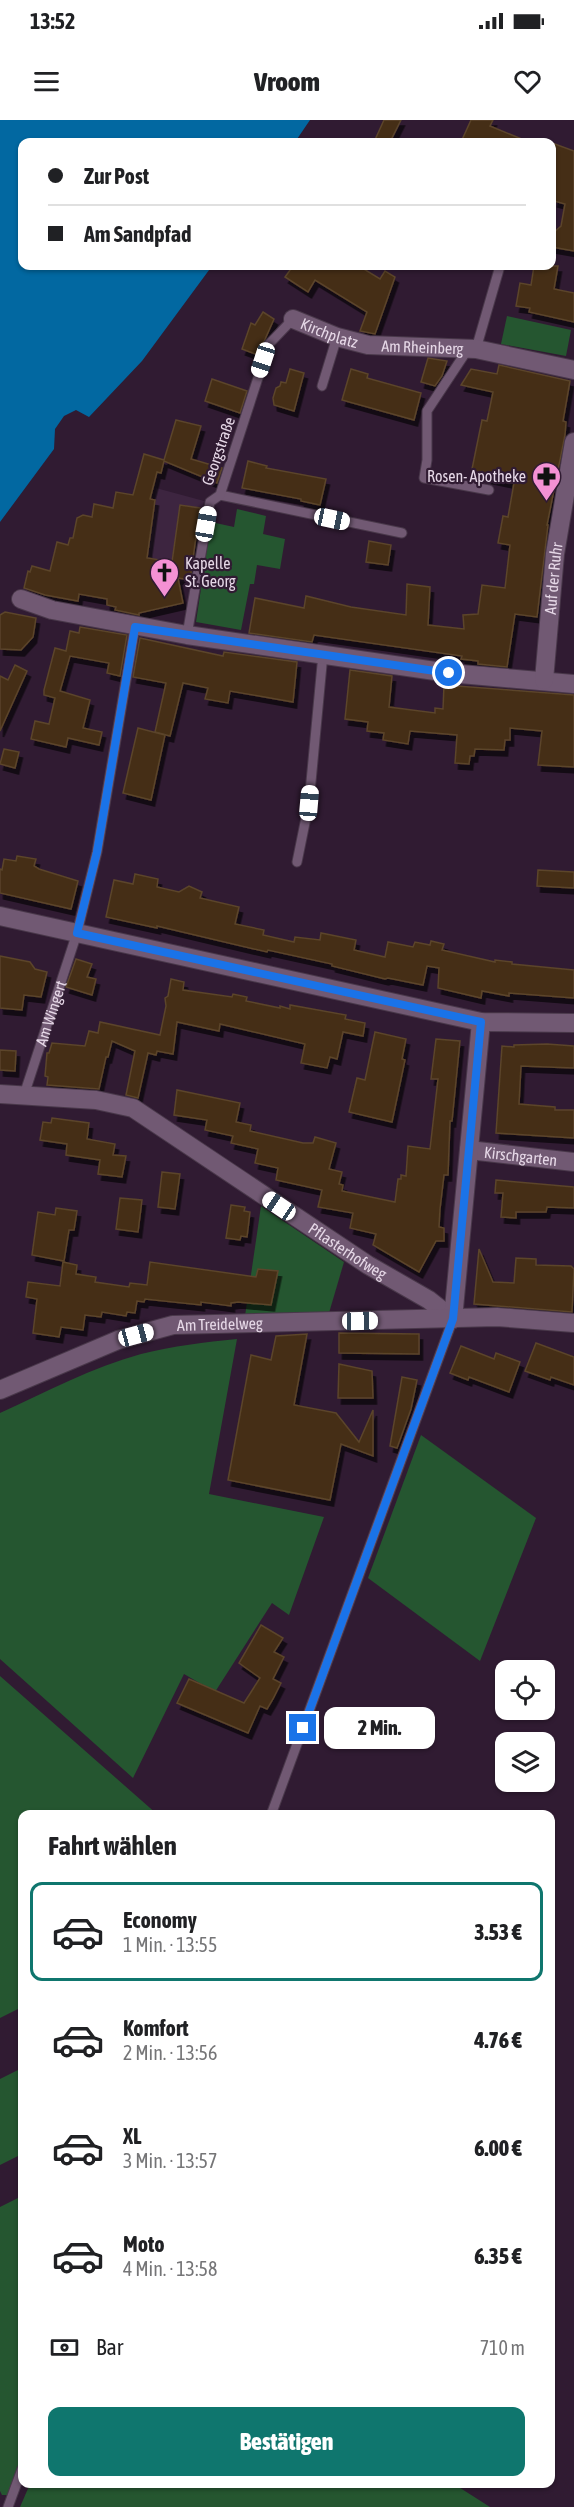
<!DOCTYPE html>
<html lang="de">
<head>
<meta charset="utf-8">
<style>
  :root { --surface:#fff; --page:#f2f2f2; --text:#202124; --muted:#757577; --line:#e0e0e0; --accent:#0f766e }
  body { margin:0; font-family:"Asap Condensed",sans-serif; background:var(--page); color:var(--text); height:100vh; display:flex; flex-direction:column; font-size:22px; white-space:nowrap }
  * { box-sizing:border-box; margin:0 }
  p { font-size:20px; color:var(--muted) }
  .icon { flex:none; width:33px; height:33px; fill:none; stroke:currentColor; stroke-width:2; stroke-linecap:round; stroke-linejoin:round }
  .map { position:relative; flex:1; overflow:hidden }
  .details { position:absolute; left:18px; top:1690px; width:537px; height:678px; display:flex; flex-direction:column; background:var(--surface); border-radius:12px; box-shadow:0 2px 4px #0004 }
  .details>* { flex:none }
  .top-card { position:absolute; left:18px; top:18px; width:538px; height:132px; border-radius:12px; box-shadow:0 2px 4px #0004; display:grid; align-content:center; height:132px; padding:0 30px; background:var(--surface) }
  .fabs { position:absolute; left:495px; top:1540px; display:grid; gap:12px }
  .fabs a { display:grid; place-items:center; width:60px; height:60px; border-radius:12px; background:var(--surface); box-shadow:0 2px 4px #0004; font-size:30px }
  .end { position:absolute; width:27px; height:27px; margin:-14px; border:8px solid #1a73e8; background:#fff; box-shadow:0 0 0 3px #fff }
  .from { border-radius:50% }
  .bubble { position:absolute; height:42px; border-radius:12px; background:var(--surface); box-shadow:0 2px 4px #0004; font-size:20px; font-weight:800; line-height:42px; text-align:center }
  .car { position:absolute; width:18px; height:36px; margin:-18px -9px; border-radius:8px; box-shadow:0 0 4px 2px #0007; background:linear-gradient(#fff 24%,#345 0 40%,#fff 0 76%,#345 0 86%,#fff 0) }
  .top-card b { display:flex; align-items:center; gap:21px; height:57px; font-size:22px }
  .top-card b+b { border-top:2px solid var(--line) }
  .top-card i { width:15px; height:15px; background:var(--text) }
  ul { padding:0; list-style:none }
  li { display:flex; align-items:center; gap:18px; height:99px; margin:0 12px 9px; padding:0 18px; border:3px solid transparent; border-radius:12px }
  li div { flex:1 }
  li b { display:block; font-size:22px }
  li em { font-style:normal; font-weight:800 }
  li.on { border-color:var(--accent) }
  li>.icon { width:54px; height:54px; stroke-width:1.5 }
  h2 { padding:0 30px; font-size:27px; line-height:72px }
  .pay { display:flex; align-items:center; gap:15px; height:66px; padding:0 30px; font-size:22px }
  .pay p { margin-inline-start:auto }
  .cta { display:flex; gap:12px; margin-top:auto; padding:12px 30px }
  .cta a { flex:1; height:69px; border-radius:12px; background:var(--accent); color:#fff; font-size:24px; font-weight:800; line-height:69px; text-align:center }
  .status { display:flex; justify-content:space-between; align-items:center; height:42px; padding:0 30px; background:var(--surface); direction:ltr }
  .status svg { height:16px; fill:currentColor }
  header { display:flex; justify-content:space-between; align-items:center; height:78px; padding:0 30px; background:var(--surface); font-size:27px; font-weight:800 }
  .map>svg:first-child { display:block }
  .built { fill:#3d2540 }
  .green { fill:#255630 }
  .water { fill:#0268a1 }
  .building { fill:#452f16; stroke:#5b442b; stroke-width:1.5; filter:url(#shadow) }
  .lines { fill:none; stroke-linecap:round; stroke-linejoin:round }
  .service-casing { stroke:#49384a; stroke-width:11 }
  .minor-casing { stroke:#49384a; stroke-width:20 }
  .service { stroke:#715973; stroke-width:9 }
  .minor { stroke:#715973; stroke-width:18 }
  .route { stroke:#1a73e8; stroke-width:8 }
  .labels { text-anchor:middle; stroke-width:4.5; stroke-linejoin:round; paint-order:stroke }
  .street-label { font-size:16px; fill:#e6d8e7; stroke:#301b32 }
  .poi-label { font-size:16px; fill:#e6d8e7; stroke:#301b32; text-anchor:end }
</style>
</head>
<body>
<div class="status"><b>13:52</b><svg viewBox="0 0 49 12"><path d="M0 12V9h3v3zM5 12V6h3v6zM10 12V3h3v9zM15 12V0h3v12zM26 1h20v11H26zM47 4h2v5h-2z"/></svg></div>
<header><svg class="icon" aria-label="menu" viewBox="0 0 24 24"><path d="M4 6h16M4 12h16M4 18h16"/></svg>Vroom<svg class="icon" aria-label="heart" viewBox="0 0 24 24"><path d="M12 20l-8-8c-3-5 5-10 8-4 3-6 11-1 8 4z"/></svg></header>
<div class="map">
<svg width="574" height="2387" viewBox="0 0 574 2387">
  <defs>
    <filter id="shadow"><feDropShadow dx="3.5" dy="6" stdDeviation="0" flood-color="#0009"/></filter>
  </defs>
  <rect width="100%" height="100%" fill="#301b32"/>
  <path class="built" d="M156 368 204 381 192 463 144 457Z"/>
  <g class="green">
    <path d="M507 196 571 210 566 236 501 224Z"/>
    <path d="M237 389 266 396 263 414 285 419 280 449 257 445 254 464H250L241 510 196 502 211 402 234 407Z"/>
    <path d="M261 1086 344 1142 329 1193 245 1196Z"/>
    <path d="M237 1219 209 1374 324 1397 289 1495 272 1483 215 1572 184 1554 133 1658 0 1539V1293C46 1272 93 1247 141 1234 173 1226 205 1222 237 1219Z"/>
    <path d="M421 1315 536 1398 480 1541 368 1458Z"/>
    <path d="M0 1556 158 1695H22V1887L0 1898Z"/>
    <path d="M22 1948V2034L0 2045V1959Z"/>
    <path d="M22 2076V2345L11 2375H2L0 2371V2087Z"/>
    <path d="M30 2364H454L490 2387H20Z"/>
  </g>
  <path class="water" d="M0 0H310L295 22H22V146H212L142 241 89 297 76 290 64 296 55 309 54 329 0 402Z"/>
  <g class="building">
    <path d="M384 0H401L390 22H374Z"/>
    <path d="M471 0H493L490 6 529 22H461Z"/>
    <path d="M552 23 574 31V131L552 127V114L561 106 565 84 554 81 555 76H552Z"/>
    <path d="M293 146H359L380 159 385 151 395 157 375 214 360 211 367 192 315 160 308 172 285 157Z"/>
    <path d="M534 146H558L554 169 574 173V202L529 192 530 188 516 186 520 163 531 165Z"/>
    <path d="M263 192 274 199 258 235 242 229 251 203 255 205Z"/>
    <path d="M428 238 447 241 442 256 435 266 421 262Z"/>
    <path d="M499 245 570 261 563 301 566 302 565 315 547 405H548L537 497 515 494 507 547 478 544V541L461 539 462 536 314 515 312 522 249 513 255 478 304 488 306 476 351 487 406 495 407 464 430 467 428 505 464 509 463 495 478 494 482 465 505 468 510 425 498 423 503 396 508 397 514 363 471 354 482 300 487 301 493 272 461 265 471 249 497 254Z"/>
    <path d="M290 249 304 253 294 291 274 285 273 278 276 268 280 266 281 262 286 263Z"/>
    <path d="M351 249 368 254 367 258 421 273 414 300 342 280Z"/>
    <path d="M212 259 247 271 240 293 205 281Z"/>
    <path d="M176 300 201 306 191 339 222 348 217 363 164 341 161 353 157 352 150 379 155 380 147 438 172 442 180 385 200 388 190 460 178 458 183 483 139 493V495L115 490 116 487 107 485V479L79 474 78 481 45 475 24 468 28 451 30 452 32 446 50 451 57 422 68 425 70 418H73L77 398 83 395 92 397 94 384 113 388 116 372 133 375 144 334 164 340Z"/>
    <path d="M248 341 267 346 266 348 326 359 320 385 301 381V379L242 368Z"/>
    <path d="M369 421 391 425 388 445 366 442Z"/>
    <path d="M5 492 36 498 33 517 21 530 0 529V495Z"/>
    <path d="M80 507 127 515 120 556 107 553 109 543 70 536 60 571 90 580 83 608 102 612 99 625 68 618 66 627 31 619 35 601 49 604 55 578 44 575V570L55 528 66 531 70 511 79 513Z"/>
    <path d="M140 518 223 536 224 532 297 542 293 582 230 571 228 583 205 579 208 568 183 563 170 616 155 612 166 563 133 557Z"/>
    <path d="M15 545 27 551 0 611V556L8 560Z"/>
    <path d="M350 550 392 556 389 587 435 593V588L443 589 444 565 574 575V647L538 645 542 611 510 608V620H505L504 630 475 629 474 636H470L469 644 455 643 457 615 410 611 408 624 383 620 384 613 367 611 368 602 345 599Z"/>
    <path d="M138 608 165 615 151 680 123 673Z"/>
    <path d="M4 629 19 632 15 648 0 644Z"/>
    <path d="M17 736 36 739 34 746 39 749 78 761 71 789 0 773V749L2 750 4 739 16 741Z"/>
    <path d="M538 750 574 752V768L537 766Z"/>
    <path d="M135 754 158 759 157 767 179 772 189 766 202 772 200 778 239 787 235 804 264 810 263 815 294 822 295 817 320 820 321 813 356 820 354 830 385 837 388 822 413 827 415 822 430 825 431 821 444 824 442 830 495 842V840L512 842V844L574 850V878L509 873V876L482 871 481 878 438 868 439 848 427 846 423 865 388 858 385 859 332 846V844L268 830 267 832 157 806V808L106 797 114 760 133 764Z"/>
    <path d="M0 836 30 842 35 849 47 852 41 877 24 875 22 890 0 888Z"/>
    <path d="M76 839 92 844 87 857 96 859 92 875 66 867Z"/>
    <path d="M171 859 184 862 183 870 232 877 233 874 247 877 246 881 280 888V886L290 889V885L346 895 345 899 365 903 363 916 343 912 337 939 330 937 327 948 301 943 305 924 220 904 219 911 177 902 173 934 157 931 156 935 148 933 138 978 126 975 135 931 112 921 108 937H106L99 969 47 965 48 957 45 956 47 933H49L52 923 85 926 89 911 98 913 100 902 160 915 166 886 165 878 168 876Z"/>
    <path d="M375 912 406 919 402 939 405 940 392 1002 349 992 357 958 365 960Z"/>
    <path d="M436 919 460 921 452 1001H450L448 1055H444L440 1089 439 1107 444 1108V1121H436L419 1152 373 1125 376 1114 350 1108 353 1093 318 1087 322 1070 276 1060 278 1048 255 1043 258 1029 231 1023 233 1016 205 1010 207 1000 174 995 177 970 240 983 236 1002 251 1005 250 1011 303 1023H313L315 1017 336 1023 329 1049 342 1052 339 1064 343 1065 342 1071 395 1082 398 1059H401V1055L406 1056 408 1026 430 1029 438 959H431Z"/>
    <path d="M547 924 574 926V948L521 946 519 984 555 987V990H574V1018L496 1013 502 926 514 927V925Z"/>
    <path d="M0 930 16 931 15 951 0 950Z"/>
    <path d="M52 998 89 1003 87 1019 115 1024 113 1035 126 1036 122 1057 98 1054 100 1040 66 1035 67 1024 40 1020 43 1002 51 1003Z"/>
    <path d="M162 1052 180 1054 175 1089 158 1087Z"/>
    <path d="M496 1060 574 1067V1088L547 1087 546 1092H516V1098L501 1097 503 1073H495Z"/>
    <path d="M120 1078 142 1080 138 1112 116 1109Z"/>
    <path d="M231 1085 245 1087 244 1091 250 1092 247 1117 241 1116 240 1120 226 1118Z"/>
    <path d="M56 1088 77 1091 74 1110H69L64 1141 32 1135 38 1092 55 1095Z"/>
    <path d="M479 1129 493 1162 514 1163 516 1138 536 1139V1145L571 1146 574 1149 572 1192 474 1184Z"/>
    <path d="M63 1142 77 1145 76 1154 96 1157 95 1162 129 1167 130 1163 147 1165 150 1142 256 1157 258 1149 278 1151 271 1185 238 1182 231 1183V1186L201 1182V1185L145 1179 144 1182 137 1181 135 1193 127 1192 126 1196 102 1192 101 1197 85 1195 83 1210 61 1207 59 1217 33 1213 37 1179 26 1177 28 1162 60 1166Z"/>
    <path d="M339 1213 419 1214V1234L339 1233Z"/>
    <path d="M307 1214 294 1285 336 1293 359 1322 373 1290V1336L341 1324 330 1380 228 1360 251 1235 271 1240 276 1216Z"/>
    <path d="M536 1223 574 1237V1265L551 1257 550 1260 525 1251Z"/>
    <path d="M461 1226 494 1239 496 1233 520 1242 509 1272 469 1257 468 1260 450 1253Z"/>
    <path d="M339 1244 372 1251 373 1278H338Z"/>
    <path d="M402 1257 417 1260 411 1289 397 1328 390 1326Z"/>
    <path d="M261 1505 283 1518 274 1532 284 1537 273 1559 281 1563 273 1579 267 1589 260 1586 248 1613 177 1583 189 1559 244 1583 260 1558 239 1543Z"/>
  </g>
  <g class="lines">
    <defs>
      <g id="service">
        <path d="M468 229 427 291V340L424 358 489 370"/>
        <path d="M476 229 500 146"/>
        <path d="M322 266 337 217"/>
        <path d="M220 375 402 413"/>
        <path d="M187 515 210 382 220 375 269 224 293 199"/>
        <path d="M297 742 309 683 323 534"/>
        <path id="s1" d="M24 975 77 813 97 732 135 507"/>
        <path d="M271 1695 453 1199"/>
        <path d="M8 2387 22 2349"/>
      </g>
      <g id="minor">
        <path id="s2" d="M293 199 337 217 368 225 476 229 574 250"/>
        <path d="M21 479 52 490 187 515 449 553 574 564"/>
        <path id="s3" d="M544 560 555 434 574 322"/>
        <path d="M0 796 481 902 574 903"/>
        <path id="s4" d="M0 974 96 980 133 988 368 1145 429 1180 453 1199"/>
        <path id="s5" d="M469 1030 574 1042"/>
        <path d="M453 1199 481 902"/>
        <path id="s6" d="M0 1270 118 1220 173 1205 497 1197 574 1203"/>
      </g>
    </defs>
    <use href="#service" class="service-casing"/>
    <use href="#minor" class="minor-casing"/>
    <use href="#service" class="service"/>
    <use href="#minor" class="minor"/>
  </g>
  <g class="lines">
    <path class="route" d="M303 1608 453 1199 481 902 77 813 97 732 135 507 449 553"/>
  </g>
  <defs>
    <symbol id="pharmacy-pin" viewBox="-11 -11 22 30"><path d="M0 17L-7.5 6A9.5 9.5 0 1 1 7.5 6Z" fill="#f491d4" stroke="#301b32"/><path d="M-2-6h4v4h4v4h-4v4h-4v-4h-4v-4h4Z" fill="#111"/></symbol>
    <symbol id="church-pin" viewBox="-11 -11 22 30"><path d="M0 17L-7.5 6A9.5 9.5 0 1 1 7.5 6Z" fill="#f491d4" stroke="#301b32"/><path d="M-1.2-6h2.4v3.5h3.3v2.4h-3.3V6h-2.4V-.1h-3.3v-2.4h3.3Z" fill="#111"/></symbol>
  </defs>
  <g fill-rule="evenodd">
    <use href="#pharmacy-pin" x="530" y="340" width="33" height="45"/>
    <use href="#church-pin" x="148" y="436" width="33" height="45"/>
  </g>
  <g class="labels">
    <g class="street-label">
      <text dy="6" stroke="none"><textPath href="#s2" startOffset="39">Kirchplatz</textPath></text>
      <text dy="6" stroke="none"><textPath href="#s2" startOffset="134">Am Rheinberg</textPath></text>
      <text transform="translate(218 331) rotate(-71)" y="6">Georgstraße</text>
      <text dy="6" stroke="none"><textPath href="#s3" startOffset="102">Auf der Ruhr</textPath></text>
      <text dy="6" stroke="none"><textPath href="#s1" startOffset="86">Am Wingert</textPath></text>
      <text dy="6" stroke="none"><textPath href="#s5" startOffset="52">Kirschgarten</textPath></text>
      <text dy="6" stroke="none"><textPath href="#s4" startOffset="392">Pflasterhofweg</textPath></text>
      <text dy="6" stroke="none"><textPath href="#s6" startOffset="232">Am Treidelweg</textPath></text>
    </g>
    <g class="poi-label">
      <text x="526" y="362">Rosen- Apotheke</text>
      <text x="185" y="449" text-anchor="start">Kapelle<tspan x="185" dy="18">St. Georg</tspan></text>
    </g>
  </g>
</svg>
<div class="fabs">
<a><svg class="icon" aria-label="locate" viewBox="0 0 24 24"><circle cx="12" cy="12" r="6"/><path d="M12 2v4M12 18v4M2 12h4M18 12h4"/></svg></a>
<a><svg class="icon" aria-label="layers" viewBox="0 0 24 24"><path d="M12 4l9 5-9 5-9-5zM3 14l9 5 9-5"/></svg></a>
</div>
<i class="end from" style="left:449px;top:553px"></i>
<i class="end" style="left:303px;top:1608px"></i>
<div class="bubble" style="left:324px;top:1587px;width:111px">2 Min.</div>
<i class="car" style="left:263px;top:240px;rotate:198deg"></i>
<i class="car" style="left:332px;top:399px;rotate:102deg"></i>
<i class="car" style="left:206px;top:404px;rotate:10deg"></i>
<i class="car" style="left:309px;top:683px;rotate:5deg"></i>
<i class="car" style="left:279px;top:1086px;rotate:304deg"></i>
<i class="car" style="left:360px;top:1201px;rotate:89deg"></i>
<i class="car" style="left:136px;top:1215px;rotate:75deg"></i>
<div class="top-card">
<b><i class="from"></i>Zur Post</b>
<b><i></i>Am Sandpfad</b>
</div>
<section class="details">
<h2>Fahrt wählen</h2>
<ul>
<li class="on"><svg class="icon" aria-label="car" viewBox="0 0 24 24"><path d="M5 17H2v-5l4-1 3-4h7l3 4 3 1v5h-3M9 17h6M6 11h13"/><circle cx="7" cy="17" r="2"/><circle cx="17" cy="17" r="2"/></svg><div><b>Economy</b><p>1 Min. · 13:55</p></div><em>3.53 €</em></li>
<li><svg class="icon" aria-label="car" viewBox="0 0 24 24"><path d="M5 17H2v-5l4-1 3-4h7l3 4 3 1v5h-3M9 17h6M6 11h13"/><circle cx="7" cy="17" r="2"/><circle cx="17" cy="17" r="2"/></svg><div><b>Komfort</b><p>2 Min. · 13:56</p></div><em>4.76 €</em></li>
<li><svg class="icon" aria-label="car" viewBox="0 0 24 24"><path d="M5 17H2v-5l4-1 3-4h7l3 4 3 1v5h-3M9 17h6M6 11h13"/><circle cx="7" cy="17" r="2"/><circle cx="17" cy="17" r="2"/></svg><div><b>XL</b><p>3 Min. · 13:57</p></div><em>6.00 €</em></li>
<li><svg class="icon" aria-label="car" viewBox="0 0 24 24"><path d="M5 17H2v-5l4-1 3-4h7l3 4 3 1v5h-3M9 17h6M6 11h13"/><circle cx="7" cy="17" r="2"/><circle cx="17" cy="17" r="2"/></svg><div><b>Moto</b><p>4 Min. · 13:58</p></div><em>6.35 €</em></li>
</ul>
<div class="pay"><svg class="icon" aria-label="cash" viewBox="0 0 24 24"><path d="M3 7h18v10H3z"/><circle cx="12" cy="12" r="2"/></svg>Bar<p>710 m</p></div>
<div class="cta"><a>Bestätigen</a></div>
</section>
</div>
</body>
</html>
